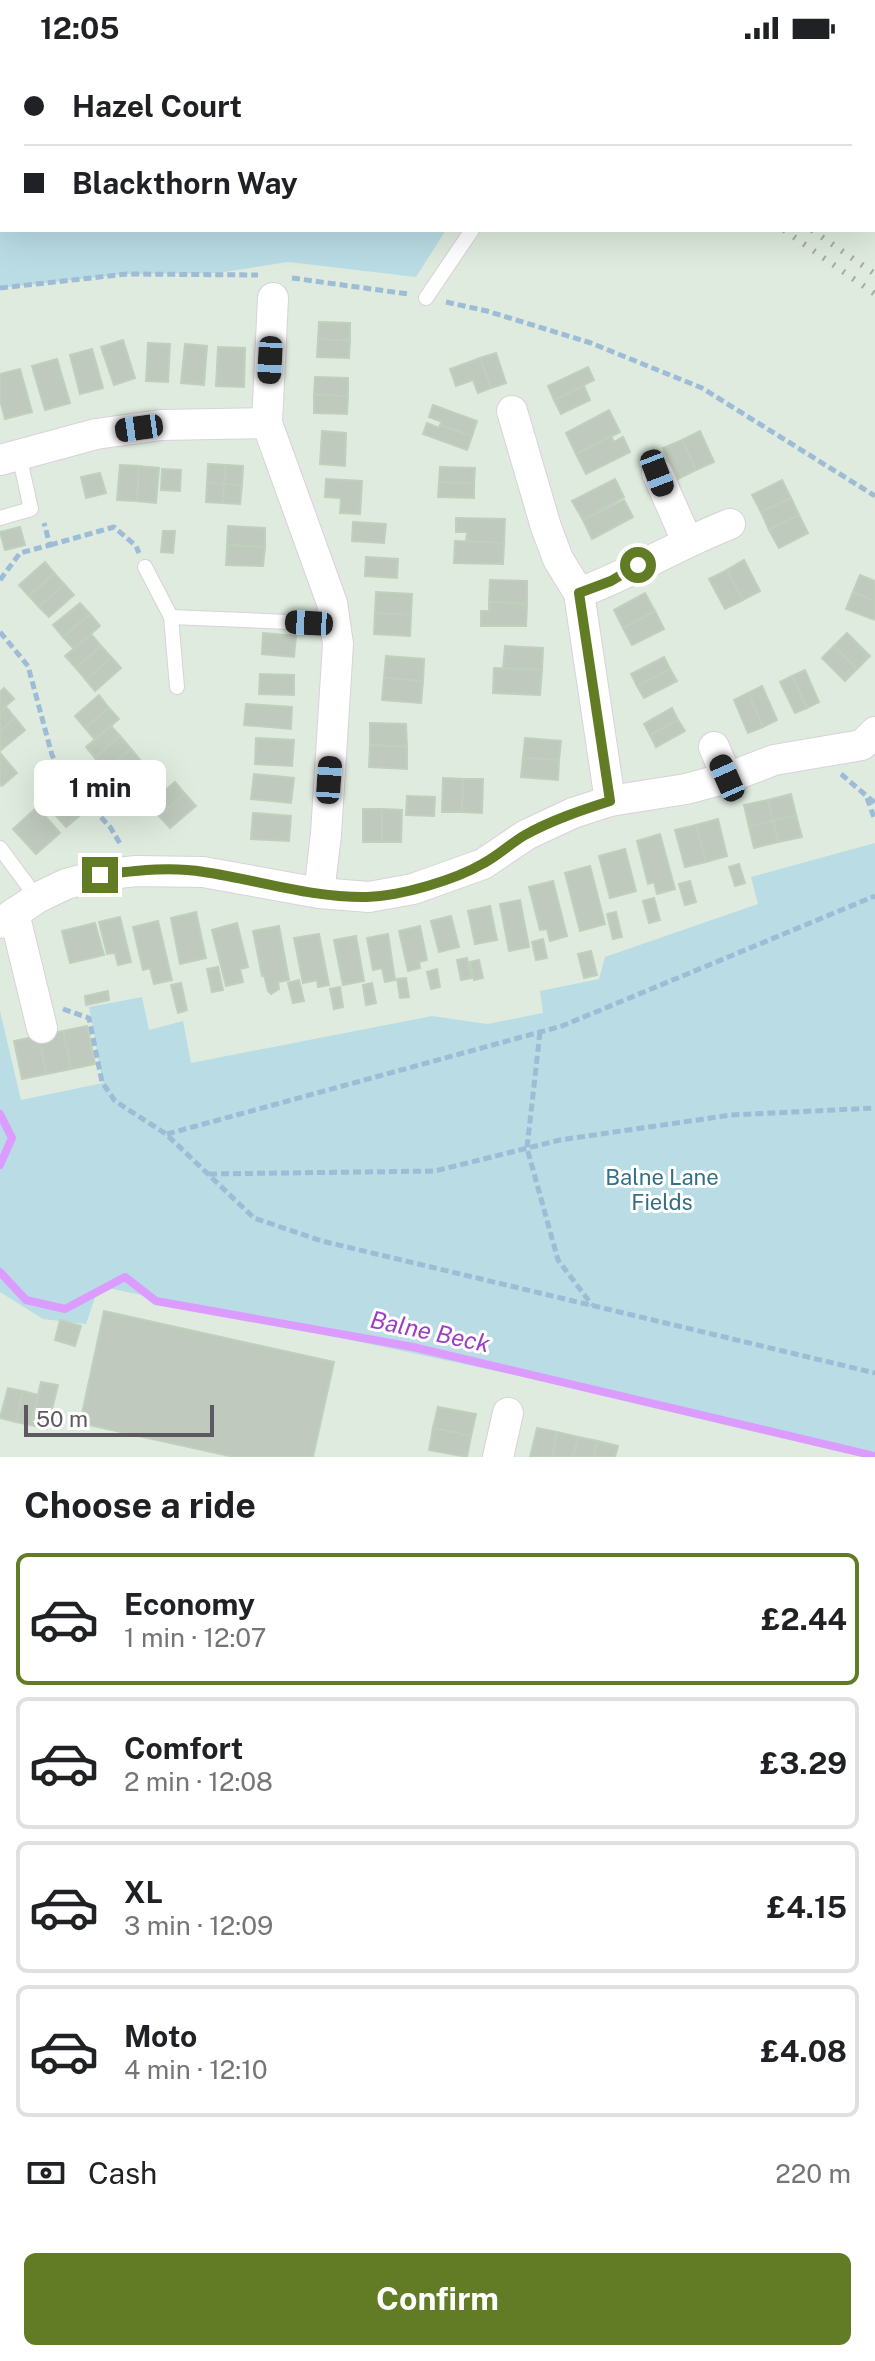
<!DOCTYPE html>
<html lang="en">
<head>
<meta charset="utf-8">
<style>
  :root { --surface:#fff; --page:#f2f2f2; --text:#202124; --muted:#757577; --line:#e0e0e0; --accent:#627b25 }
  body { margin:0; font-family:"Public Sans",sans-serif; background:var(--page); color:var(--text); height:100vh; display:flex; flex-direction:column; font-size:30px; white-space:nowrap }
  * { box-sizing:border-box; margin:0 }
  p { font-size:26px; color:var(--muted) }
  .icon { flex:none; width:44px; height:44px; fill:none; stroke:currentColor; stroke-width:2; stroke-linecap:round; stroke-linejoin:round }
  .map { position:relative; height:1401px; overflow:hidden }
  .details { display:flex; flex-direction:column; background:var(--surface); flex:1 }
  .details>* { flex:none }
  .top-card { position:absolute; left:0px; top:0px; width:876px; height:176px; box-shadow:0 8px 32px #0002; display:grid; align-content:center; height:176px; padding:0 24px; background:var(--surface) }
  .scale { position:absolute; left:24px; bottom:20px; width:190px; box-sizing:border-box; padding-left:8px; border:4px solid #5e5860; border-top:0; font-size:22px; line-height:28px; white-space:nowrap; color:#5e5860; -webkit-text-stroke:6px #fff; paint-order:stroke }
  .end { position:absolute; width:36px; height:36px; margin:-18px; border:10px solid #627b25; background:#fff; box-shadow:0 0 0 4px #fff }
  .from { border-radius:50% }
  .bubble { position:absolute; height:56px; border-radius:12px; background:var(--surface); box-shadow:0 8px 32px #0002; font-size:26px; font-weight:700; line-height:56px; text-align:center }
  .car { position:absolute; width:24px; height:48px; margin:-24px -12px; border-radius:10px; box-shadow:0 0 6px 2px #0007; background:linear-gradient(#222 24%,#8ab4d8 0 40%,#222 0 76%,#8ab4d8 0 86%,#222 0) }
  .top-card b { display:flex; align-items:center; gap:28px; height:76px; font-size:30px }
  .top-card b+b { border-top:2px solid var(--line) }
  .top-card i { width:20px; height:20px; background:var(--text) }
  ul { padding:0; list-style:none }
  li { display:flex; align-items:center; gap:24px; height:132px; margin:0 16px 12px; padding:0 8px; border:4px solid var(--line); border-radius:12px }
  li div { flex:1 }
  li b { display:block; font-size:30px }
  li em { font-style:normal; font-weight:700 }
  li.current { border-color:var(--accent) }
  li>.icon { width:72px; height:72px; stroke-width:1.5 }
  h2 { padding:0 24px; font-size:36px; line-height:96px }
  .pay { display:flex; align-items:center; gap:20px; height:88px; padding:0 24px; font-size:30px }
  .pay p { margin-inline-start:auto }
  .primary-button { display:flex; gap:16px; margin-top:auto; padding:16px 24px }
  .primary-button a { flex:1; height:92px; border-radius:12px; background:var(--accent); color:#fff; font-size:32px; font-weight:700; line-height:92px; text-align:center }
  .status { display:flex; justify-content:space-between; align-items:center; height:56px; padding:0 40px; background:var(--surface); direction:ltr }
  .status svg { height:22px; fill:currentColor }
  .map>svg:first-child { display:block }
  .green { fill:#badce4 }
  .lines { fill:none; stroke-linecap:round; stroke-linejoin:round }
  .stream { stroke:#db9bff; stroke-width:8 }
  .building { fill:#bfc9bd; stroke:#bfd0bd; stroke-width:2 }
  .service-casing { stroke:#d8d2d9; stroke-width:16 }
  .minor-casing { stroke:#d8d2d9; stroke-width:32 }
  .path { stroke:#9dbcd6; stroke-width:5; stroke-dasharray:8 4; stroke-linecap:butt }
  .service { stroke:#fff; stroke-width:14 }
  .minor { stroke:#fff; stroke-width:30 }
  .rail { stroke:#aaa9aa; stroke-width:6; stroke-dasharray:2 10; stroke-linecap:butt }
  .route { stroke:#627b25; stroke-width:10 }
  .labels { text-anchor:middle; stroke-width:6; stroke-linejoin:round; paint-order:stroke }
  .park-label { font-size:22px; fill:#337084; stroke:#fff }
  .water-label { font-size:24px; font-style:italic; fill:#9c3ec2; stroke:#fff }
</style>
</head>
<body>
<div class="status"><b>12:05</b><svg viewBox="0 0 49 12"><path d="M0 12V9h3v3zM5 12V6h3v6zM10 12V3h3v9zM15 12V0h3v12zM26 1h20v11H26zM47 4h2v5h-2z"/></svg></div>
<div class="map">
<svg width="875" height="1401" viewBox="0 0 875 1401">
  <rect width="100%" height="100%" fill="#dfebdf"/>
  <g class="green">
    <path d="M0 0 277 2H2V174H446L416 221 288 206 218 217 127 218 0 232Z"/>
    <path d="M875 787V1396L99 1230 86 1268 43 1263 0 1236V955L21 1044 103 1027 89 951 142 941 149 974 183 965 191 1007 432 960 487 968 543 957 540 935 599 923 605 901 758 848 751 821Z"/>
  </g>
  <g class="lines">
    <g class="stream">
      <path d="M0 1058 12 1082 0 1109"/>
      <path d="M0 1216 26 1244 65 1253 125 1221 156 1245 413 1291 875 1400"/>
    </g>
  </g>
  <g class="building">
    <path d="M319 266 350 267V285L318 283Z"/>
    <path d="M318 283 350 285 349 302 317 301Z"/>
    <path d="M123 284 135 322 114 329 101 291Z"/>
    <path d="M148 287 170 288 168 326 146 325Z"/>
    <path d="M185 288 207 290 204 329 181 327Z"/>
    <path d="M218 291 245 292 244 331 216 330Z"/>
    <path d="M92 293 103 332 80 338 70 299Z"/>
    <path d="M496 297 506 327 491 332 480 302Z"/>
    <path d="M480 302 491 332 478 337 473 324 456 330 450 313Z"/>
    <path d="M57 303 70 347 45 354 32 310Z"/>
    <path d="M588 311 594 324 554 344 548 330Z"/>
    <path d="M20 313 32 356 5 363 0 344V318Z"/>
    <path d="M315 321 348 322V340L314 339Z"/>
    <path d="M584 330 590 344 561 358 554 344Z"/>
    <path d="M314 339 348 340 347 358 314 357Z"/>
    <path d="M433 349 477 365 472 380 440 369 442 366 429 361Z"/>
    <path d="M609 354 620 376 576 398 566 377Z"/>
    <path d="M427 367 439 372 440 369 472 380 467 394 423 378Z"/>
    <path d="M322 375 346 377 345 410 320 408Z"/>
    <path d="M700 375 714 406 696 414 682 384Z"/>
    <path d="M611 380 614 386 623 381 630 396 586 418 576 398Z"/>
    <path d="M682 384 696 414 678 423 663 392Z"/>
    <path d="M208 408 226 409 224 428 207 427Z"/>
    <path d="M120 409 139 410 137 445 117 444Z"/>
    <path d="M226 409 243 410 242 429 224 428Z"/>
    <path d="M139 410 159 412 156 447 137 445Z"/>
    <path d="M440 411 475 412 474 428 439 426Z"/>
    <path d="M162 413 181 414 180 435 161 434Z"/>
    <path d="M100 417 106 437 86 442 81 421Z"/>
    <path d="M326 423 362 425 360 458 340 457 341 442 325 441Z"/>
    <path d="M615 423 624 441 583 464 572 445Z"/>
    <path d="M782 424 791 442 761 456 752 439Z"/>
    <path d="M439 426 474 428V442L438 441Z"/>
    <path d="M207 427 224 428 223 447 206 446Z"/>
    <path d="M224 428 242 429 240 448 223 447Z"/>
    <path d="M791 442 799 459 769 474 761 456Z"/>
    <path d="M624 444 633 461 592 483 583 464Z"/>
    <path d="M799 459 808 477 779 492 769 474Z"/>
    <path d="M456 462 505 463 504 487 466 486 467 476H456Z"/>
    <path d="M353 466 386 468 384 487 352 485Z"/>
    <path d="M228 470 265 472V491L227 489Z"/>
    <path d="M20 471 25 489 5 494 0 476Z"/>
    <path d="M163 475H175L173 497 161 496Z"/>
    <path d="M455 485 504 487 503 508 454 507Z"/>
    <path d="M227 489 265 491 263 510 226 509Z"/>
    <path d="M366 501 398 503 397 522 365 520Z"/>
    <path d="M744 504 760 535 743 544 727 514Z"/>
    <path d="M45 506 54 517 29 540 19 529Z"/>
    <path d="M727 514 743 544 725 553 709 523Z"/>
    <path d="M54 517 64 528 39 551 29 540Z"/>
    <path d="M860 519 875 525V545L853 536Z"/>
    <path d="M490 524 527 525V548L489 546Z"/>
    <path d="M64 528 74 539 49 561 39 551Z"/>
    <path d="M376 536 412 538 411 559 375 557Z"/>
    <path d="M853 536 875 545V564L846 553Z"/>
    <path d="M645 537 655 555 623 572 614 554Z"/>
    <path d="M489 546 527 548 526 570H481V555H489Z"/>
    <path d="M80 547 90 558 63 581 53 569Z"/>
    <path d="M655 555 664 573 632 589 623 572Z"/>
    <path d="M375 557 411 559 410 580 374 578Z"/>
    <path d="M90 558 100 570 74 593 63 581Z"/>
    <path d="M263 577 296 580 294 601 262 598Z"/>
    <path d="M847 577 870 600 857 613 834 590Z"/>
    <path d="M91 578 101 590 76 612 65 600Z"/>
    <path d="M101 590 111 601 86 624 76 612Z"/>
    <path d="M505 590 543 592 542 614 503 612Z"/>
    <path d="M834 590 857 613 845 625 822 602Z"/>
    <path d="M386 600 424 603 423 625 384 622Z"/>
    <path d="M111 601 121 612 95 635 86 624Z"/>
    <path d="M664 601 670 613 637 630 631 618Z"/>
    <path d="M494 612 542 614 540 639 493 637Z"/>
    <path d="M670 613 677 625 644 642 637 630Z"/>
    <path d="M805 614 819 646 807 652 792 620Z"/>
    <path d="M260 618 294 619V639L259 638Z"/>
    <path d="M792 620 807 652 795 657 780 626Z"/>
    <path d="M384 622 423 625 421 647 382 644Z"/>
    <path d="M762 630 777 664 763 671 748 637Z"/>
    <path d="M4 632 14 643 0 655V636Z"/>
    <path d="M748 637 763 671 748 677 734 644Z"/>
    <path d="M99 639 109 652 85 672 75 660Z"/>
    <path d="M246 648 292 651 291 673 244 669Z"/>
    <path d="M6 651 15 662 0 675V655Z"/>
    <path d="M109 652 119 663 95 684 85 672Z"/>
    <path d="M672 652 678 664 650 679 644 668Z"/>
    <path d="M15 662 25 674 1 694 0 675Z"/>
    <path d="M678 664 685 675 656 691 650 679Z"/>
    <path d="M370 667 406 668 407 691 370 689Z"/>
    <path d="M111 670 120 680 95 702 86 691Z"/>
    <path d="M120 680 131 693 106 714 95 702Z"/>
    <path d="M256 682 294 684 292 710 255 708Z"/>
    <path d="M525 682 561 685 559 704 523 702Z"/>
    <path d="M370 689 407 691V713L369 711Z"/>
    <path d="M131 693 140 704 115 726 106 714Z"/>
    <path d="M0 697 17 717 2 730 0 728Z"/>
    <path d="M523 702 559 704 558 724 521 721Z"/>
    <path d="M147 710 155 721 130 742 121 732Z"/>
    <path d="M254 718 294 722 291 747 251 743Z"/>
    <path d="M155 721 166 733 141 755 130 742Z"/>
    <path d="M443 722 463 723 462 756H442Z"/>
    <path d="M463 723H483L482 757 462 756Z"/>
    <path d="M175 726 185 738 159 760 149 748Z"/>
    <path d="M61 731 83 757 66 771 44 746Z"/>
    <path d="M185 738 196 750 170 772 159 760Z"/>
    <path d="M791 738 796 759 773 765 768 744Z"/>
    <path d="M407 740 435 741 434 760 406 759Z"/>
    <path d="M768 744 773 765 749 771 744 749Z"/>
    <path d="M37 751 60 777 36 798 13 773Z"/>
    <rect x="363" y="753" width="19" height="33"/>
    <path d="M382 753 402 754 401 786H382Z"/>
    <path d="M253 757 291 760 289 785 251 783Z"/>
    <path d="M796 759 802 781 778 786 773 765Z"/>
    <path d="M718 763 727 800 706 806 696 769Z"/>
    <path d="M773 765 778 786 754 792 749 771Z"/>
    <path d="M696 769 706 806 685 811 675 774Z"/>
    <path d="M660 778 675 833 657 838 654 826 648 828 637 785Z"/>
    <path d="M625 793 636 835 610 842 599 800Z"/>
    <path d="M739 808 745 827 735 830 729 811Z"/>
    <path d="M590 810 605 868 580 875 565 817Z"/>
    <path d="M553 825 567 880 550 885 547 873 540 874 529 831Z"/>
    <path d="M690 825 696 846 685 849 679 828Z"/>
    <path d="M654 842 660 864 649 867 643 845Z"/>
    <path d="M520 844 529 891 509 895 500 848Z"/>
    <path d="M490 850 497 884 475 888 468 855Z"/>
    <path d="M196 856 206 902 180 908 171 862Z"/>
    <path d="M616 856 622 881 613 883 607 858Z"/>
    <path d="M451 860 459 891 439 896 431 865Z"/>
    <path d="M120 861 131 906 118 909 115 897 107 898 99 866Z"/>
    <path d="M158 865 172 924 154 928 150 912 143 914 133 871Z"/>
    <path d="M95 867 104 899 70 907 62 875Z"/>
    <path d="M237 867 248 911 240 913 243 926 226 930 212 874Z"/>
    <path d="M279 870 289 924 278 926 279 933 271 938 268 935 264 919 262 920 253 875Z"/>
    <path d="M420 870 427 904 419 906 420 912 408 915 399 875Z"/>
    <path d="M319 878 329 929 318 931 317 924 303 927 294 882Z"/>
    <path d="M388 878 395 924 385 926 382 912 373 914 367 882Z"/>
    <path d="M356 880 364 925 343 929 334 884Z"/>
    <path d="M543 883 547 902 536 904 532 886Z"/>
    <path d="M591 895 597 919 584 922 578 898Z"/>
    <path d="M467 902 472 922 461 924 457 904Z"/>
    <path d="M479 904 483 922 474 924 470 906Z"/>
    <path d="M218 911 223 934 212 936 207 913Z"/>
    <path d="M437 913 440 931 431 933 427 916Z"/>
    <path d="M406 922 409 941 400 942 397 923Z"/>
    <path d="M299 924 304 945 293 947 288 927Z"/>
    <path d="M181 927 187 954 178 957 171 929Z"/>
    <path d="M372 927 376 947 366 949 363 929Z"/>
    <path d="M340 931 343 951 334 953 330 933Z"/>
    <path d="M108 935 109 944 86 949 85 940Z"/>
    <path d="M87 970 95 1008 71 1013 63 975Z"/>
    <path d="M63 975 71 1013 46 1018 39 980Z"/>
    <path d="M39 980 46 1018 22 1023 14 985Z"/>
    <path d="M104 1255 334 1306 313 1401H234L80 1367Z"/>
    <path d="M60 1264 81 1270 75 1290 55 1284Z"/>
    <path d="M41 1326 58 1329 47 1373 31 1369Z"/>
    <path d="M8 1332 23 1335 16 1366 0 1362Z"/>
    <path d="M23 1335 38 1339 31 1369 16 1366Z"/>
    <path d="M438 1351 476 1358 471 1380 433 1372Z"/>
    <path d="M433 1372 471 1380 467 1401 429 1394Z"/>
    <path d="M537 1372 557 1376 552 1401H530Z"/>
    <path d="M557 1376 578 1381 573 1401H552Z"/>
    <path d="M578 1381 598 1385 594 1401H573Z"/>
    <path d="M598 1385 618 1390 615 1401H594Z"/>
  </g>
  <g class="lines">
    <defs>
      <g id="service">
        <path d="M426 242 472 174"/>
        <path d="M0 462 31 453 19 399"/>
        <path d="M145 511 171 561 177 631"/>
        <path d="M171 561 336 568"/>
        <path d="M0 792 37 842"/>
      </g>
      <g id="minor">
        <path d="M816 0 818 2"/>
        <path d="M874 19 875 18"/>
        <path d="M874 41H875"/>
        <path d="M273 242 267 367 332 547 338 588 326 778 319 837"/>
        <path d="M512 355 546 471 558 503 579 537 610 745"/>
        <path d="M0 404 96 378 161 369 267 367"/>
        <path d="M657 417 687 485"/>
        <path d="M579 537C631 518 678 488 730 468"/>
        <path d="M714 691 727 722"/>
        <path d="M14 857 42 972"/>
        <path d="M0 867 37 842 66 828 100 819 136 815 203 816 319 837 369 841 413 833 483 808 526 779 573 757 610 745 686 733 727 722 774 704 862 689 875 676"/>
        <path d="M498 1401 508 1357"/>
      </g>
    </defs>
    <use href="#service" class="service-casing"/>
    <use href="#minor" class="minor-casing"/>
    <g class="path">
      <path d="M292 222 408 238"/>
      <path d="M0 232 127 218 258 219"/>
      <path d="M446 246 487 255 591 287 702 332 875 440"/>
      <path d="M50 489 114 471 136 490 139 497"/>
      <path d="M0 524 20 497 50 489 44 467"/>
      <path d="M0 576 28 610 52 699 63 720 110 771 121 789"/>
      <path d="M841 718 875 747"/>
      <path d="M867 742 875 764"/>
      <path d="M63 953 89 962 102 1026 115 1045 166 1078 254 1162 322 1185 875 1317"/>
      <path d="M540 976 527 1092 558 1204 592 1249"/>
      <path d="M167 1078 562 970 875 840"/>
      <path d="M209 1118 435 1115 560 1084 731 1059 875 1052"/>
    </g>
    <use href="#service" class="service"/>
    <use href="#minor" class="minor"/>
    <g class="rail">
      <path d="M523 0 526 2"/>
      <path d="M553 0 556 2"/>
      <path d="M784 174 875 238"/>
      <path d="M812 174 875 218"/>
    </g>
  </g>
  <g class="lines">
    <path class="route" d="M100 819C134 815 169 810 204 816 258 824 312 842 367 841 401 840 455 824 484 807 499 799 511 787 525 779 552 764 582 754 610 745L579 537 611 525 638 509"/>
  </g>
  <g class="labels">
    <g class="park-label">
      <text x="662" y="1129">Balne Lane<tspan x="662" dy="25">Fields</tspan></text>
    </g>
    <g class="water-label">
      <text transform="translate(430 1276) rotate(12)" y="8">Balne Beck</text>
    </g>
  </g>
</svg>
<div class="scale">50 m</div>
<i class="end from" style="left:638px;top:509px"></i>
<i class="end" style="left:100px;top:819px"></i>
<div class="bubble" style="left:34px;top:704px;width:132px">1 min</div>
<i class="car" style="left:270px;top:304px;rotate:183deg"></i>
<i class="car" style="left:139px;top:372px;rotate:262deg"></i>
<i class="car" style="left:657px;top:417px;rotate:159deg"></i>
<i class="car" style="left:309px;top:567px;rotate:273deg"></i>
<i class="car" style="left:727px;top:722px;rotate:336deg"></i>
<i class="car" style="left:329px;top:724px;rotate:4deg"></i>
<div class="top-card">
<b><i class="from"></i>Hazel Court</b>
<b><i></i>Blackthorn Way</b>
</div>
</div>
<section class="details">
<h2>Choose a ride</h2>
<ul>
<li class="current"><svg class="icon" aria-label="car" viewBox="0 0 24 24"><path d="M5 17H2v-5l4-1 3-4h7l3 4 3 1v5h-3M9 17h6M6 11h13"/><circle cx="7" cy="17" r="2"/><circle cx="17" cy="17" r="2"/></svg><div><b>Economy</b><p>1 min · 12:07</p></div><em>£2.44</em></li>
<li><svg class="icon" aria-label="car" viewBox="0 0 24 24"><path d="M5 17H2v-5l4-1 3-4h7l3 4 3 1v5h-3M9 17h6M6 11h13"/><circle cx="7" cy="17" r="2"/><circle cx="17" cy="17" r="2"/></svg><div><b>Comfort</b><p>2 min · 12:08</p></div><em>£3.29</em></li>
<li><svg class="icon" aria-label="car" viewBox="0 0 24 24"><path d="M5 17H2v-5l4-1 3-4h7l3 4 3 1v5h-3M9 17h6M6 11h13"/><circle cx="7" cy="17" r="2"/><circle cx="17" cy="17" r="2"/></svg><div><b>XL</b><p>3 min · 12:09</p></div><em>£4.15</em></li>
<li><svg class="icon" aria-label="car" viewBox="0 0 24 24"><path d="M5 17H2v-5l4-1 3-4h7l3 4 3 1v5h-3M9 17h6M6 11h13"/><circle cx="7" cy="17" r="2"/><circle cx="17" cy="17" r="2"/></svg><div><b>Moto</b><p>4 min · 12:10</p></div><em>£4.08</em></li>
</ul>
<div class="pay"><svg class="icon" aria-label="cash" viewBox="0 0 24 24"><path d="M3 7h18v10H3z"/><circle cx="12" cy="12" r="2"/></svg>Cash<p>220 m</p></div>
<div class="primary-button"><a>Confirm</a></div>
</section>
</body>
</html>
